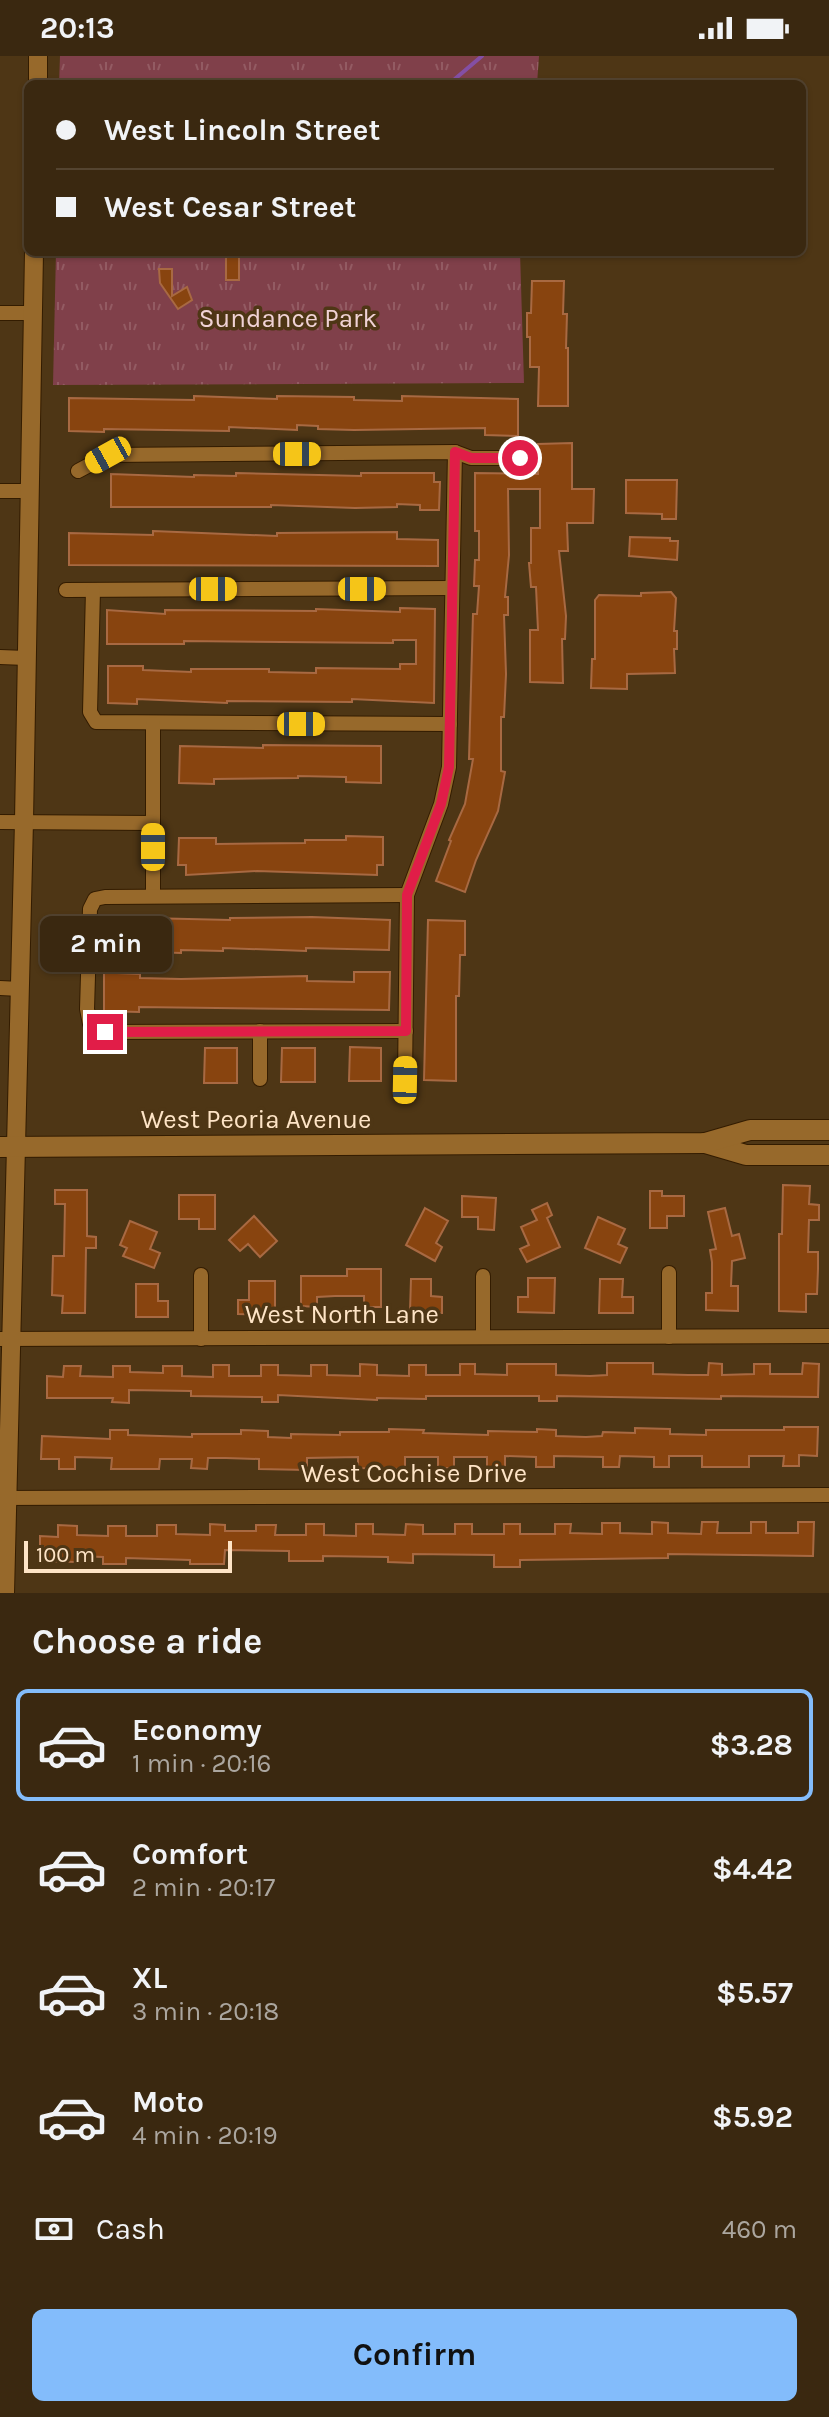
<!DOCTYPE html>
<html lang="en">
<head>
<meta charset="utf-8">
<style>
  :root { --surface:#3a2810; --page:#45341e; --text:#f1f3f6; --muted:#aba69f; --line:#544430; --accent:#83bcfb }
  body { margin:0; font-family:Karla,sans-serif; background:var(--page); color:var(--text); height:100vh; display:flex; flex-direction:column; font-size:30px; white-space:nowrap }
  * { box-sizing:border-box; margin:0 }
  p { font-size:26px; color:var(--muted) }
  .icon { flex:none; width:44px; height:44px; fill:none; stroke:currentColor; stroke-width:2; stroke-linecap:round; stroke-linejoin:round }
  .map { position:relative; height:1537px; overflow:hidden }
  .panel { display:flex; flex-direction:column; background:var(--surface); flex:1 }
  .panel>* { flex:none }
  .banner { position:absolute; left:24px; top:24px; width:782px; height:176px; border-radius:12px; box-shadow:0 2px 6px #0004,0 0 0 2px var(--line); display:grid; align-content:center; height:176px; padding:0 32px; background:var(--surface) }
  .scale { position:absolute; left:24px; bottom:20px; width:208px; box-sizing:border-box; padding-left:8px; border:4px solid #fee4c6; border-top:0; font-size:22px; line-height:28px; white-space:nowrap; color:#fee4c6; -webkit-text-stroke:6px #4e3615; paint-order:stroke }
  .end { position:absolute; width:36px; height:36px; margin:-18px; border:10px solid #e11d48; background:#fff; box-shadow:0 0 0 4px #fff }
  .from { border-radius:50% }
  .bubble { position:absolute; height:56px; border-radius:12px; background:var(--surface); box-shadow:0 2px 6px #0004,0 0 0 2px var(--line); font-size:26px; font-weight:700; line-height:56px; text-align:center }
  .car { position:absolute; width:24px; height:48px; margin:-24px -12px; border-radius:10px; box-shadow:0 0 6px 2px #0007; background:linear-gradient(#f5c518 24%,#345 0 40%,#f5c518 0 76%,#345 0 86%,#f5c518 0) }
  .banner b { display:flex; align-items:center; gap:28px; height:76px; font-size:30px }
  .banner b+b { border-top:2px solid var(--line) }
  .banner i { width:20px; height:20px; background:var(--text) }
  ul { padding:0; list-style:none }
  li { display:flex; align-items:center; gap:24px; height:112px; margin:0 16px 12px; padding:0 16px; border:4px solid transparent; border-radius:12px }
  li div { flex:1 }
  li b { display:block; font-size:30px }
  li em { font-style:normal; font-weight:700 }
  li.on { border-color:var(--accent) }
  li>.icon { width:72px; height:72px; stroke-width:1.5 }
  h2 { padding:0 32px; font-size:36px; line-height:96px }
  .pay { display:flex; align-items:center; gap:20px; height:88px; padding:0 32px; font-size:30px }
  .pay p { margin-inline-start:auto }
  .button { display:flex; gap:16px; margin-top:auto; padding:16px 32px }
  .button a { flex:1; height:92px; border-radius:12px; background:var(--accent); color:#111; font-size:32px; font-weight:700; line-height:92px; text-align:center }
  .status { display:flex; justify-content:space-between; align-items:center; height:56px; padding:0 40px; background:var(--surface); direction:ltr }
  .status svg { height:22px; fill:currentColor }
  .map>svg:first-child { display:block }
  .park { fill:url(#park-tufts) }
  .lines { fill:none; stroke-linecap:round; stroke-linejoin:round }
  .stream { stroke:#844fa4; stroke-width:4 }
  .building { fill:#88440f; stroke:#a86942; stroke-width:2 }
  .minor-casing { stroke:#331c00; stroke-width:16 }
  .tertiary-casing { stroke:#331c00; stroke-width:20 }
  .secondary-casing { stroke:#331c00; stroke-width:22 }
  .minor { stroke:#97692b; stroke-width:14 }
  .tertiary { stroke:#97692b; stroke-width:18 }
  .secondary { stroke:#97692b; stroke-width:20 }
  .route { stroke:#e11d48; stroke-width:10 }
  .labels { text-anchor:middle; stroke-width:7; stroke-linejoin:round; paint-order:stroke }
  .park-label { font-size:26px; fill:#f0d2d5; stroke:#4e3615 }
  .street-label { font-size:26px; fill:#fee4c6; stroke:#4e3615 }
</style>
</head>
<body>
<div class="status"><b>20:13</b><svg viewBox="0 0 49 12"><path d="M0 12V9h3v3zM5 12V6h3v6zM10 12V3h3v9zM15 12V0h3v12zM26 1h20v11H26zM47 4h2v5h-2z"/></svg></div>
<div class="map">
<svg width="829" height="1537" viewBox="0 0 829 1537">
  <defs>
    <pattern id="park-tufts" width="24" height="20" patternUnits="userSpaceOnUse" patternTransform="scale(2)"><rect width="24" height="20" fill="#80404a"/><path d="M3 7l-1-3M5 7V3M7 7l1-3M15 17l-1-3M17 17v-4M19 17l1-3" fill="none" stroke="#935b63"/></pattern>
  </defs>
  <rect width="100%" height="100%" fill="#4e3615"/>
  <g class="park">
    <path d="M60 0H539L537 28H59Z"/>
    <path d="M56 196H520L524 327 53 329Z"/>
  </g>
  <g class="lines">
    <path class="stream" d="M449 28 482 0"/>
  </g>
  <g class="building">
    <rect x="226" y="199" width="13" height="25"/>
    <path d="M159 213H172V240L187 231 192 244 178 253 160 227Z"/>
    <path d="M532 225H564L563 258H567L566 292H568V350H538L539 311H530V281H527V257H531Z"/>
    <path d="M194 340 277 343V340L354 341V344L402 345V340L518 343V380L485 379V372L354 374 318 373V370L297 369V374L229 371V375L104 373V376L69 375V342L194 344Z"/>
    <path d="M572 387V433H594L593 467H567L568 495H559L566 560 565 583H562L563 627 530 626V574H538L536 531H531L529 507H531V472H540V433H508L509 499 505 541H508V559H504L506 618 504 661H501V715L505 716 498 755 476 804 465 836 436 825 451 785 449 784 465 748 473 703H469L473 558H477L479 530H474L475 504H479V475H475V417L538 418V388Z"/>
    <path d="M236 417 361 420V417H434V426H440L439 454H420V449L397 448V451L355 452 271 449V451H111V418L194 421V419L236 420Z"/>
    <path d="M626 424H677L676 463H662V458L626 457Z"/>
    <path d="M153 475 277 480V477L397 476V483L438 484V510L69 509V477L153 479Z"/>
    <path d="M630 481 670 482V485H678L677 504 629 500Z"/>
    <path d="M671 536 676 542 674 575H677V593H674L675 617 627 618V633L591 632 592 603H595V544L599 539 641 540V537Z"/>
    <path d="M400 552 435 553 434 647 352 643V646L227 645V647L137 643V648L108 647V610H143V614L191 616V613H269V616L316 617V612L400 613V608H416V584H393V587L184 585V588H107V554L165 558V554L316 555V553L400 556Z"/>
    <path d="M263 689 381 690V727L346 726V721L298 720V722L214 723V728L179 727 180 690 263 692Z"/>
    <path d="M346 780 383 781V809H377V819L257 815 186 819V809H178L179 782H216V788L305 787V784H346Z"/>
    <path d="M104 861 230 864V862L312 861 390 864 389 894 306 892V895L223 892V895L181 894V897L118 895 117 917 140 918V922L181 923 307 920V925L354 926V916H390L389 954 139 951V956L104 955Z"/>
    <path d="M428 864 465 865V899H460L459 940H456V1025L424 1024Z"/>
    <path d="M350 991 381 992V1025H349Z"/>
    <path d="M205 992H237V1027H204Z"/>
    <path d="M282 992H315V1026H281Z"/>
    <path d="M783 1129 810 1130 809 1148 819 1149V1164H809L808 1196H818V1213L817 1238H806V1256L779 1255V1178H782Z"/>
    <path d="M55 1134H87V1180L96 1181V1192H86L85 1257H62L63 1240 52 1239 53 1200H64L65 1148H55Z"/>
    <path d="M650 1135H662V1140H684V1160H667V1172H650Z"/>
    <path d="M179 1139H215V1173H199V1163H179Z"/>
    <path d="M462 1140 496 1142 494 1174 478 1173V1161H462Z"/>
    <path d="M547 1147 552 1159 547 1162 560 1191 527 1206 520 1193 529 1189 521 1171 537 1164 532 1154Z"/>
    <path d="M425 1152 448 1165 436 1187 442 1191 435 1205 406 1189Z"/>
    <path d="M725 1152 732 1180 739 1178 745 1202 732 1205 731 1230H738V1255L706 1254V1237H712V1206L710 1194 716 1193 708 1156Z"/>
    <path d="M254 1160 277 1185 260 1201 248 1188 240 1195 229 1184Z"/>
    <path d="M598 1161 625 1173 618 1188 627 1192 620 1207 585 1192Z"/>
    <path d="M130 1165 157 1176 150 1193 160 1197 154 1212 123 1200 127 1192 120 1189Z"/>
    <path d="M347 1213H381V1251H364V1240H335L317 1241V1251L301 1250V1220H347Z"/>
    <path d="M528 1222H555L554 1257 518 1256V1241H528Z"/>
    <path d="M411 1223H431V1240L442 1241V1257L410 1256Z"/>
    <path d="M600 1223H623L622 1241H633V1257H599Z"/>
    <path d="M249 1225H275V1259L238 1258V1244H249Z"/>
    <path d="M136 1228H158V1245H168V1261H136Z"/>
    <path d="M607 1307H653V1318L688 1319H708L709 1307 722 1308V1319L754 1318V1308H770V1318H802L803 1307 819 1308 818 1341 721 1340V1343L557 1340V1345H539V1340H426V1343L377 1342V1344L278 1339V1346H262V1341L191 1340V1335L129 1334V1347L112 1346 113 1342H47V1320L63 1321 64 1310H81L80 1320 113 1321V1310H130V1316L163 1317V1310H182V1320L213 1321V1309H229V1320H261V1309H278V1319L311 1320V1309H327V1319L360 1320V1308L377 1309V1319L409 1320V1309H426V1319H460V1308H475V1318L507 1319V1308H556V1319L590 1320 607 1319Z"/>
    <path d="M784 1371H818L817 1400 799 1399V1410H783L784 1400H749V1411H702V1400H669V1411H654V1401L620 1400 619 1411H603V1401L554 1400V1411H536V1401L505 1400V1411H487V1401H454V1412H438V1401H405V1413L358 1412V1401L307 1402V1414L259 1413V1403L226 1402H208L207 1413 191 1412 192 1403H160L159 1413H111L112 1402 75 1401V1413H59V1403H41L42 1380 110 1383V1374H128V1379L192 1381V1378H241V1374L268 1375V1381L291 1382V1378L340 1379V1376H389V1373L424 1374 423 1377 488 1379V1375L537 1376V1373L556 1374V1380L586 1381 602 1380 603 1376 635 1377V1372L670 1373V1378L706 1379V1374H784Z"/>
    <path d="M652 1466 668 1467V1477L701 1478 702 1466H718L717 1477H751V1466H766V1477H798V1466H814L813 1500 668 1498V1502L520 1504V1511H494V1499L413 1498V1507L388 1506V1501L323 1500V1505H289V1495L225 1494 224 1508H190V1504L126 1502V1508H103V1501L77 1500 76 1506 40 1505V1480L58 1481V1469L77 1470V1479L108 1480V1470H126V1480H157V1469H176V1478L210 1479V1468L225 1469V1475H256V1469H276L275 1479H306V1468H324V1479L356 1480V1468H373V1478L405 1479 406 1468 423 1469V1478H455V1468H472V1478H504V1468H520V1478H555V1468H571L570 1477 602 1478V1467H620V1477L652 1478Z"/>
  </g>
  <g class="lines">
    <defs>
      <g id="minor">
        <path d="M0 257H34"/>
        <path d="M78 415 108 399 455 396 471 402H520"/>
        <path d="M0 435H29"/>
        <path d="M66 534 452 532"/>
        <path d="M93 534 90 656 96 666 450 668"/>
        <path d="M0 601 26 602"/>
        <path d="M153 668V840"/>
        <path d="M0 766 153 767"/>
        <path d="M0 932 20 933"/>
        <path d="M406 975 105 976 90 968 87 953 90 853 95 843 105 841 407 839"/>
        <path d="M260 1023V975"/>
        <path d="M405 1024 407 839 441 748 449 711 455 396"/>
        <path d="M201 1219V1283"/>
        <path d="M483 1220V1281"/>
        <path d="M669 1281V1217"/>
        <path d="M0 1283 829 1280"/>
        <path d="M0 1442 829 1439"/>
      </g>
      <g id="tertiary">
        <path d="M38 28V0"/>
        <path d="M5 1537 24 765 34 196"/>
      </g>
      <g id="secondary">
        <path d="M705 1087 746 1099H829"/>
        <path d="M0 1091 705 1087 750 1074H829"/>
      </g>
    </defs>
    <use href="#minor" class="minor-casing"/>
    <use href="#tertiary" class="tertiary-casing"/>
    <use href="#secondary" class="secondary-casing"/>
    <use href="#minor" class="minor"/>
    <use href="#tertiary" class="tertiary"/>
    <use href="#secondary" class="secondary"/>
  </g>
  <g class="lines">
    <path class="route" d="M105 976 406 975 407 839 441 748 449 711 455 396 471 402H520"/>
  </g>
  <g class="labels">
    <g class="park-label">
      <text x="288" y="271">Sundance Park</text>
    </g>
    <g class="street-label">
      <text x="256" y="1072">West Peoria Avenue</text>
      <text x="342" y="1267">West North Lane</text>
      <text x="414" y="1426">West Cochise Drive</text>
    </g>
  </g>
</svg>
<div class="scale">100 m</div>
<i class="end from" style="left:520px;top:402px"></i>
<i class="end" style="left:105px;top:976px"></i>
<div class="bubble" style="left:40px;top:860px;width:132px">2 min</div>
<i class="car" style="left:297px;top:398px;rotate:90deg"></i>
<i class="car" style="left:108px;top:399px;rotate:241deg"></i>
<i class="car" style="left:213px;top:533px;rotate:90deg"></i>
<i class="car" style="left:362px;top:533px;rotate:90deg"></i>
<i class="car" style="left:301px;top:668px;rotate:90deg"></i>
<i class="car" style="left:153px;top:791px;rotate:0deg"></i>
<i class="car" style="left:405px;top:1024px;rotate:1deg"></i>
<div class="banner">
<b><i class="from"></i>West Lincoln Street</b>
<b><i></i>West Cesar Street</b>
</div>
</div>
<section class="panel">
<h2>Choose a ride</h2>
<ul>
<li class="on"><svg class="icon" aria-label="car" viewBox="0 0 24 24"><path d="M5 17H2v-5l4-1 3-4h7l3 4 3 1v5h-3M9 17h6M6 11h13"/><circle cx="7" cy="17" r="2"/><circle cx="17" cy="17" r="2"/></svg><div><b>Economy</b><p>1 min · 20:16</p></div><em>$3.28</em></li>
<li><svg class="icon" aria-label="car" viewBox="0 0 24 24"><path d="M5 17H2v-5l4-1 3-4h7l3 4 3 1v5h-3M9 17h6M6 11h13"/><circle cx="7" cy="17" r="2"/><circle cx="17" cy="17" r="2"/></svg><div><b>Comfort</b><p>2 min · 20:17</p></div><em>$4.42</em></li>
<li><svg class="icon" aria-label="car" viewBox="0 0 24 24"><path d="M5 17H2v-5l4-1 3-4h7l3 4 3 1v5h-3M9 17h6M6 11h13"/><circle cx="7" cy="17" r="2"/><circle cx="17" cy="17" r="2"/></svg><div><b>XL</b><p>3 min · 20:18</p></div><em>$5.57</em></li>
<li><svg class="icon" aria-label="car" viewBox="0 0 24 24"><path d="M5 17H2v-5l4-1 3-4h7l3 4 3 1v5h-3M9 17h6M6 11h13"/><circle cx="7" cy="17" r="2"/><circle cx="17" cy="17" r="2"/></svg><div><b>Moto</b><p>4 min · 20:19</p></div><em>$5.92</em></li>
</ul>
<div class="pay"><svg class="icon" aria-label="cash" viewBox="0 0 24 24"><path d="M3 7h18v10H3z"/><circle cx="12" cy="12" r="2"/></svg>Cash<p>460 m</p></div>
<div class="button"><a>Confirm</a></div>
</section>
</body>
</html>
